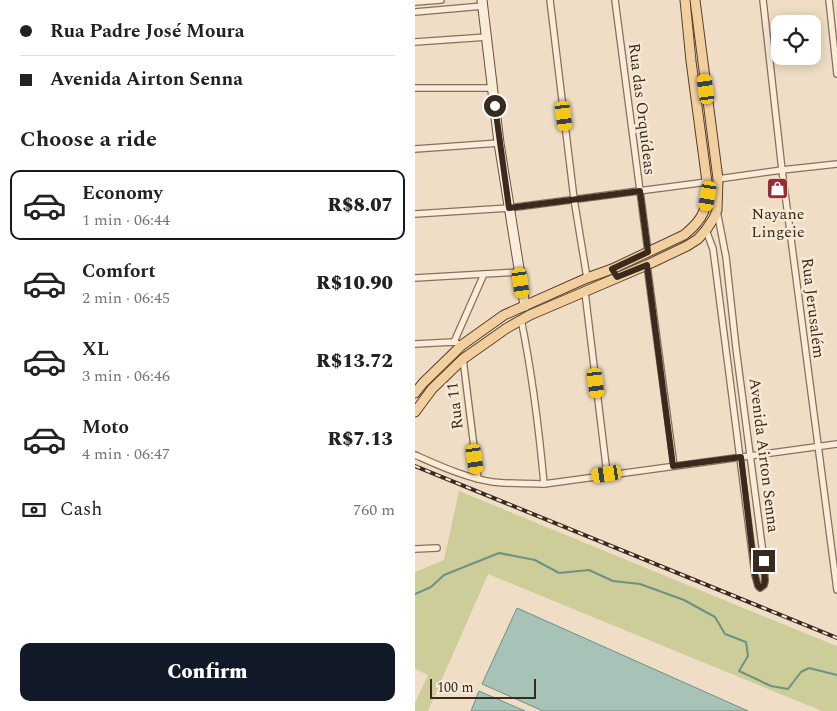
<!DOCTYPE html>
<html lang="en">
<head>
<meta charset="utf-8">
<style>
  :root { --surface:#fff; --page:#f2f2f2; --text:#222; --muted:#767676; --line:#e0e0e0; --accent:#111827 }
  body { margin:0; font-family:Spectral,serif; background:var(--page); color:var(--text); height:100vh; display:flex; flex-direction:column; font-size:19px; white-space:nowrap }
  * { box-sizing:border-box; margin:0 }
  p { font-size:16px; color:var(--muted) }
  .icon { flex:none; width:28px; height:28px; fill:none; stroke:currentColor; stroke-width:2; stroke-linecap:round; stroke-linejoin:round }
  .map { position:relative; flex:1; overflow:hidden }
  .side { display:flex; flex-direction:column; background:var(--surface); width:415px }
  .side>* { flex:none }
  .top-card { display:grid; align-content:center; height:110px; padding:0 20px; background:var(--surface) }
  .fabs { position:absolute; left:356px; top:15px; display:grid; gap:10px }
  .fabs a { display:grid; place-items:center; width:50px; height:50px; border-radius:10px; background:var(--surface); box-shadow:0 2px 12px #0003; font-size:25px }
  .scale { position:absolute; left:15px; bottom:12px; width:106px; box-sizing:border-box; padding-left:5px; border:2px solid #3a291f; border-top:0; font-size:14px; line-height:18px; white-space:nowrap; color:#3a291f; -webkit-text-stroke:4px #f6e9d5; paint-order:stroke }
  .end { position:absolute; width:22px; height:22px; margin:-11px; border:6px solid #3a291f; background:#fff; box-shadow:0 0 0 2px #fff }
  .from { border-radius:50% }
  .car { position:absolute; width:15px; height:30px; margin:-15px -8px; border-radius:6px; box-shadow:0 0 4px 1px #0007; background:linear-gradient(#f5c518 24%,#345 0 40%,#f5c518 0 76%,#345 0 86%,#f5c518 0) }
  .top-card b { display:flex; align-items:center; gap:18px; height:48px; font-size:19px }
  .top-card b+b { border-top:1px solid var(--line) }
  .top-card i { width:12px; height:12px; background:var(--text) }
  ul { padding:0; list-style:none }
  li { display:flex; align-items:center; gap:15px; height:70px; margin:0 10px 8px; padding:0 10px; border:2px solid transparent; border-radius:10px }
  li div { flex:1 }
  li b { display:block; font-size:19px }
  li em { font-style:normal; font-weight:800 }
  li.selected { border-color:var(--accent) }
  li>.icon { width:45px; height:45px; stroke-width:1.5 }
  h2 { padding:0 20px; font-size:22px; line-height:60px }
  .pay { display:flex; align-items:center; gap:12px; height:55px; padding:0 20px; font-size:19px }
  .pay p { margin-inline-start:auto }
  .primary-button { display:flex; gap:10px; margin-top:auto; padding:10px 20px }
  .primary-button a { flex:1; height:58px; border-radius:10px; background:var(--accent); color:#fff; font-size:20px; font-weight:800; line-height:58px; text-align:center }
  main { display:flex; flex:1; min-height:0 }
  .map>svg:first-child { display:block }
  .green { fill:#cccd99 }
  .water { fill:#a7c2b7; stroke:#6d9184 }
  .lines { fill:none; stroke-linecap:round; stroke-linejoin:round }
  .stream { stroke:#6d9184; stroke-width:2 }
  .street-casing { stroke:#8a6f5b; stroke-width:8 }
  .secondary-casing { stroke:#6c503e; stroke-width:11 }
  .primary-casing { stroke:#583e2f; stroke-width:11 }
  .street { stroke:#f9ecd9; stroke-width:5.5 }
  .secondary { stroke:#f9ecd9; stroke-width:9 }
  .primary { stroke:#f1cf9e; stroke-width:9 }
  .rail-casing { stroke:#3a291f; stroke-width:4 }
  .rail { stroke:#f6e9d5; stroke-width:2; stroke-dasharray:5.5; stroke-linecap:butt }
  .route { stroke:#3a291f; stroke-width:6 }
  .labels { text-anchor:middle; stroke-width:5; stroke-linejoin:round; paint-order:stroke }
  .street-label { font-size:16px; fill:#3a291f; stroke:#f6e9d5 }
  .poi-label { font-size:16px; fill:#3a291f; stroke:#f6e9d5 }
</style>
</head>
<body>
<main>
<section class="side">
<div class="top-card">
<b><i class="from"></i>Rua Padre José Moura</b>
<b><i></i>Avenida Airton Senna</b>
</div>
<h2>Choose a ride</h2>
<ul>
<li class="selected"><svg class="icon" aria-label="car" viewBox="0 0 24 24"><path d="M5 17H2v-5l4-1 3-4h7l3 4 3 1v5h-3M9 17h6M6 11h13"/><circle cx="7" cy="17" r="2"/><circle cx="17" cy="17" r="2"/></svg><div><b>Economy</b><p>1 min · 06:44</p></div><em>R$8.07</em></li>
<li><svg class="icon" aria-label="car" viewBox="0 0 24 24"><path d="M5 17H2v-5l4-1 3-4h7l3 4 3 1v5h-3M9 17h6M6 11h13"/><circle cx="7" cy="17" r="2"/><circle cx="17" cy="17" r="2"/></svg><div><b>Comfort</b><p>2 min · 06:45</p></div><em>R$10.90</em></li>
<li><svg class="icon" aria-label="car" viewBox="0 0 24 24"><path d="M5 17H2v-5l4-1 3-4h7l3 4 3 1v5h-3M9 17h6M6 11h13"/><circle cx="7" cy="17" r="2"/><circle cx="17" cy="17" r="2"/></svg><div><b>XL</b><p>3 min · 06:46</p></div><em>R$13.72</em></li>
<li><svg class="icon" aria-label="car" viewBox="0 0 24 24"><path d="M5 17H2v-5l4-1 3-4h7l3 4 3 1v5h-3M9 17h6M6 11h13"/><circle cx="7" cy="17" r="2"/><circle cx="17" cy="17" r="2"/></svg><div><b>Moto</b><p>4 min · 06:47</p></div><em>R$7.13</em></li>
</ul>
<div class="pay"><svg class="icon" aria-label="cash" viewBox="0 0 24 24"><path d="M3 7h18v10H3z"/><circle cx="12" cy="12" r="2"/></svg>Cash<p>760 m</p></div>
<div class="primary-button"><a>Confirm</a></div>
</section>
<div class="map">
<svg width="422" height="711" viewBox="0 0 422 711">
  <rect width="100%" height="100%" fill="#efdec5"/>
  <path class="green" d="M44 491 387 632 422 646V711H407L73 574 13 711H0V703L13 675 0 669V572L29 560Z"/>
  <g class="water">
    <path d="M102 608 333 711H128L67 684Z"/>
    <path d="M64 691 110 711H56Z"/>
  </g>
  <g class="lines">
    <path class="stream" d="M0 594 16 587 29 575 84 553 120 560 144 573 174 570 198 581 225 584 269 600 300 617 310 634 331 642 333 656 324 671 356 686 373 689 386 672 394 668 422 675"/>
    <defs>
      <g id="street">
        <path d="M135 0 159 199 172 278"/>
        <path d="M200 0 233 252"/>
        <path d="M348 0 367 170 422 590"/>
        <path d="M414 0 422 74"/>
        <path d="M0 2 26 0"/>
        <path d="M0 12 68 6"/>
        <path d="M0 42 72 37"/>
        <path d="M0 88H78"/>
        <path d="M0 149 84 143"/>
        <path d="M303 179 367 170 422 164"/>
        <path d="M0 214 94 208 292 182"/>
        <path d="M291 230 298 249 300 264 340 575 343 586 345 588 349 585 350 581 349 561 321 348 311 257 302 211"/>
        <path d="M232 265 259 466"/>
        <path d="M0 278 104 272"/>
        <path d="M170 292 192 474"/>
        <path d="M106 319C117 373 124 429 129 484"/>
        <path d="M39 342 69 274"/>
        <path d="M0 344 39 342 47 345"/>
        <path d="M48 359 63 479"/>
        <path d="M0 455C25 466 51 478 78 482 95 484 112 483 129 484L422 444"/>
        <path d="M0 549 22 548"/>
      </g>
      <path id="secondary" d="M67 0 84 143 110 306"/>
      <g id="primary">
        <path d="M0 393 8 383 47 345 89 315 172 278 197 269 269 235C289 219 293 208 292 182L276 61 270 0"/>
        <path d="M0 412 17 389 48 359 92 328 115 315 232 265 272 246 283 239 291 230 299 218 302 210 303 179 280 0"/>
      </g>
    </defs>
    <use href="#street" class="street-casing"/>
    <use href="#secondary" class="secondary-casing"/>
    <use href="#primary" class="primary-casing"/>
    <use href="#street" class="street"/>
    <use href="#secondary" class="secondary"/>
    <use href="#primary" class="primary"/>
    <defs>
      <path id="rail" d="M0 466 422 638"/>
    </defs>
    <use href="#rail" class="rail-casing"/>
    <use href="#rail" class="rail"/>
  </g>
  <g class="lines">
    <path class="route" d="M80 106 94 208 225 191 233 252 197 269 202 277 232 265 258 466 326 457 340 575 343 586 345 588 349 585 350 581 349 561"/>
  </g>
  <defs>
    <symbol id="shop-square" viewBox="-11 -11 22 22"><rect x="-9" y="-9" width="18" height="18" rx="4" fill="#992b37" stroke="#f6e9d5"/><path d="M-5-2.5h2.3a2.7 3.5 0 0 1 5.4 0H5L5.5 6h-11ZM-1.5-2.5h3a1.5 2.3 0 0 0-3 0Z" fill="#fff"/></symbol>
  </defs>
  <g fill-rule="evenodd">
    <use href="#shop-square" x="350" y="176" width="25" height="25"/>
  </g>
  <g class="labels">
    <g class="street-label">
      <text transform="translate(228 109) rotate(83)" y="6">Rua das Orquídeas</text>
      <text transform="translate(399 308) rotate(83)" y="6">Rua Jerusalém</text>
      <text transform="translate(39 406) rotate(-97)" y="6">Rua 11</text>
      <text transform="translate(350 455) rotate(83)" y="6">Avenida Airton Senna</text>
    </g>
    <g class="poi-label">
      <text x="363" y="219">Nayane<tspan x="363" dy="18">Lingeie</tspan></text>
    </g>
  </g>
</svg>
<div class="fabs">
<a><svg class="icon" aria-label="locate" viewBox="0 0 24 24"><circle cx="12" cy="12" r="6"/><path d="M12 2v4M12 18v4M2 12h4M18 12h4"/></svg></a>
</div>
<div class="scale">100 m</div>
<i class="end from" style="left:80px;top:106px"></i>
<i class="end" style="left:349px;top:561px"></i>
<i class="car" style="left:291px;top:89px;rotate:352deg"></i>
<i class="car" style="left:149px;top:116px;rotate:173deg"></i>
<i class="car" style="left:293px;top:196px;rotate:190deg"></i>
<i class="car" style="left:106px;top:283px;rotate:172deg"></i>
<i class="car" style="left:181px;top:383px;rotate:173deg"></i>
<i class="car" style="left:60px;top:459px;rotate:172deg"></i>
<i class="car" style="left:192px;top:474px;rotate:261deg"></i>
</div>
</main>
</body>
</html>
